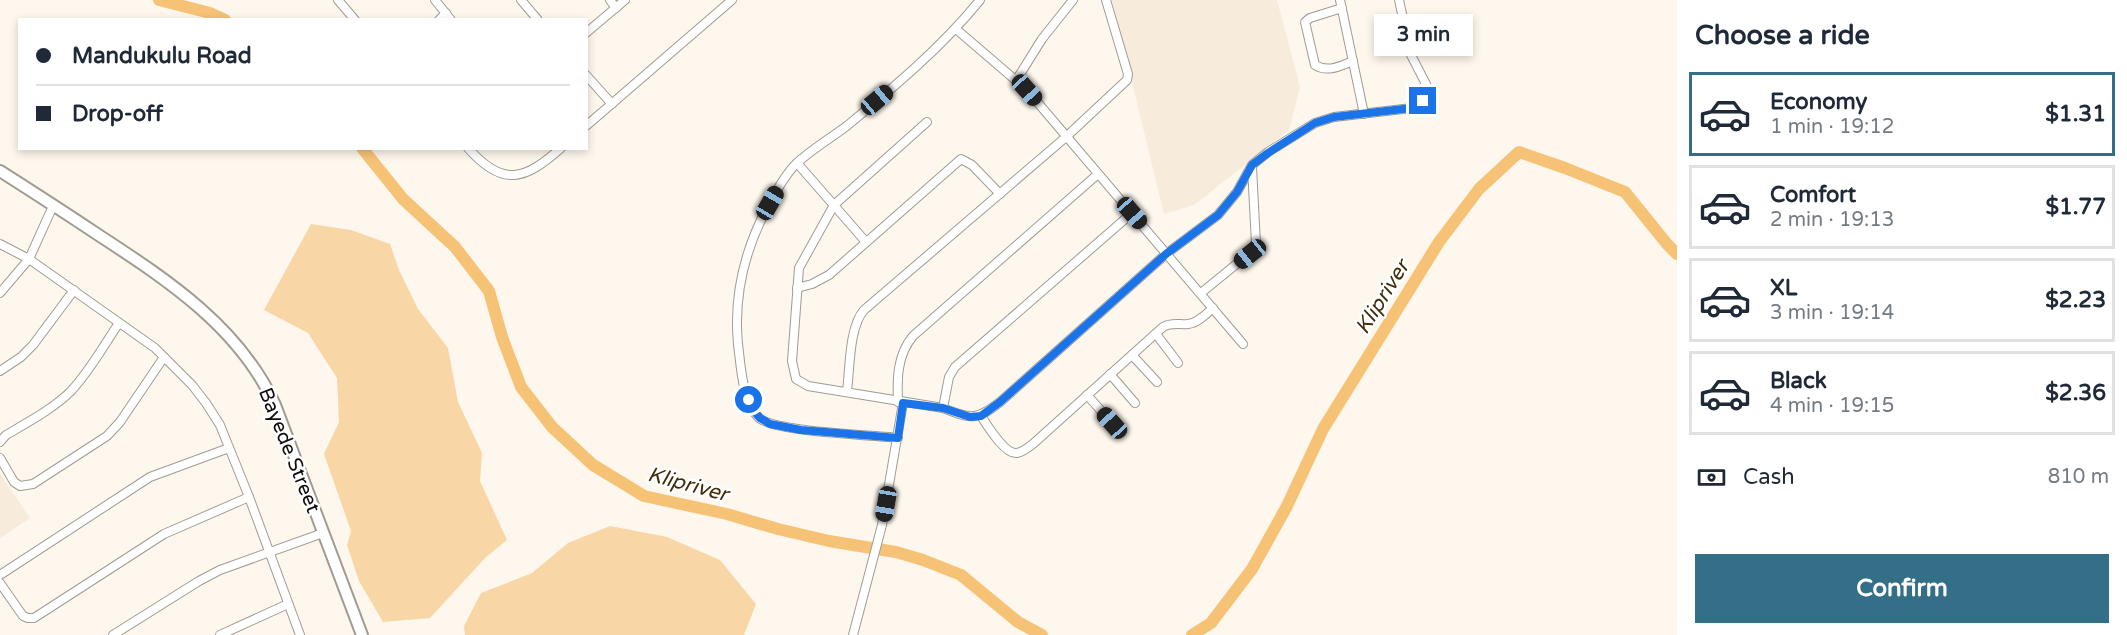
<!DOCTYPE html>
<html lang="en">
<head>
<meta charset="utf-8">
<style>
  :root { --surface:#fff; --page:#f2f2f3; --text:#1f2937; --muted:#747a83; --line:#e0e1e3; --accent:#336f87 }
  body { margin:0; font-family:"Varela Round",sans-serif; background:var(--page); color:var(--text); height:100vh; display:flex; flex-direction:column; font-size:22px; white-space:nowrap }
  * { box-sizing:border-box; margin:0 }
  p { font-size:20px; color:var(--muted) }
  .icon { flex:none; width:33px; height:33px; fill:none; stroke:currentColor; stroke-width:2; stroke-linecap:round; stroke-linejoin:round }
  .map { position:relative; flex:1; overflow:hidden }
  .side { display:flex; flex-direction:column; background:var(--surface); width:450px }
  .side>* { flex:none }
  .banner { position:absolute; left:18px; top:18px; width:570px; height:132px; border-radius:0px; box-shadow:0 3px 9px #0003; display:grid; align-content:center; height:132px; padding:0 18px; background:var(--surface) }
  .end { position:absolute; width:27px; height:27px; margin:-14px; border:8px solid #1a73e8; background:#fff; box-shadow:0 0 0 3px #fff }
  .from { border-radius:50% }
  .bubble { position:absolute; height:42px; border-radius:0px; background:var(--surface); box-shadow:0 3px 9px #0003; font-size:20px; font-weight:800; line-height:42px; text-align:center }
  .car { position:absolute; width:18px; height:36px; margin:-18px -9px; border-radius:8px; box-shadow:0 0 4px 2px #0007; background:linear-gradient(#222 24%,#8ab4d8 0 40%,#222 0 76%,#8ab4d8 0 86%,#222 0) }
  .banner b { display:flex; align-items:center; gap:21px; height:57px; font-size:22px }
  .banner b+b { border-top:2px solid var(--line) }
  .banner i { width:15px; height:15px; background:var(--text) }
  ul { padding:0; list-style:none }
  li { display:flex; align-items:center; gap:18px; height:84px; margin:0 12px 9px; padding:0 6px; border:3px solid var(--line); border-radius:0px }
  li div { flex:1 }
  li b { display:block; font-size:22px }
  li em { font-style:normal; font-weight:800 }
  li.active { border-color:var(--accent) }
  li>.icon { width:54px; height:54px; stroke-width:1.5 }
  h2 { padding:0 18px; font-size:27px; line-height:72px }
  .pay { display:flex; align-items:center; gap:15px; height:66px; padding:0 18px; font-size:22px }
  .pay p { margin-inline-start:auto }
  .cta { display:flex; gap:12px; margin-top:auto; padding:12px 18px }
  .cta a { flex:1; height:69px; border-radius:0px; background:var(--accent); color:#fff; font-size:24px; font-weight:800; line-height:69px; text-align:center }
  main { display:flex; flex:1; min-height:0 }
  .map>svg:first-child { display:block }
  .built { fill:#f7ebdb }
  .green { fill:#f8d6a6 }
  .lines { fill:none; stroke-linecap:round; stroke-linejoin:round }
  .river { stroke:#f6c376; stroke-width:12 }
  .street-casing { stroke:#a19b92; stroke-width:10 }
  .secondary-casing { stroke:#a19b92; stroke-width:14 }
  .street { stroke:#fff; stroke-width:8 }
  .secondary { stroke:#fff; stroke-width:10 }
  .route { stroke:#1a73e8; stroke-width:8 }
  .labels { text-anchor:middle; stroke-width:5; stroke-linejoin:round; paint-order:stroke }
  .street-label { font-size:20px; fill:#0f0c09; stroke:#fff }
  .water-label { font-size:21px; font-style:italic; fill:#412c0a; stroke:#fff }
</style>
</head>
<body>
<main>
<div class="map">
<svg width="1677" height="635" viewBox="0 0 1677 635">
  <rect width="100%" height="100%" fill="#fef7ed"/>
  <g class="built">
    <path d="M1112 0H1277L1300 87 1289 130 1194 205 1164 214Z"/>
    <path d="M0 474 30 518 0 538Z"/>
  </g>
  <g class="green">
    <path d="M311 224 351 230 390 244 399 270 418 309 448 348 458 402 482 453 480 481 507 540 486 557 430 618 383 622 359 581 347 545 351 531 324 454 339 422 337 378 308 333 264 310Z"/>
    <path d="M610 526 667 537 720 560 756 604 744 635H465L464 626 481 593 532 573 568 543Z"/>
  </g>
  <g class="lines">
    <g class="river">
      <path d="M159 0 210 13 225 20"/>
      <path d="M362 148 403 199 455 247 489 291 502 337 521 387 552 427 593 465 644 496 727 514 778 529 829 541 896 552 923 560 961 575 1018 622 1042 635"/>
      <path d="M1192 635 1211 623 1252 569 1287 506 1323 429 1439 242 1479 189 1519 152 1565 168 1625 192 1667 244 1677 254"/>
    </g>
    <defs>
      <g id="street">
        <path d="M338 0 355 20"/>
        <path d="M435 0 451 20"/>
        <path d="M521 0 538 20"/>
        <path d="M610 0 616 8"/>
        <path d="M1340 0 1364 114"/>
        <path d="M1342 8 1310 18 1305 22 1315 65C1328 73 1340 66 1353 61"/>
        <path d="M439 20 446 13"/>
        <path d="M956 29 1027 90 1243 344"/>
        <path d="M586 33 625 0"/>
        <path d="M586 75 612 104"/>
        <path d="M1017 79 1042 39 1073 0"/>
        <path d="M927 122 834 205 799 268 792 361 796 379 808 386 943 408C971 419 976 421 1000 402L1166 254 1218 215 1237 192 1252 165 1268 152 1315 123 1334 117 1412 108 1423 101 1429 90 1411 55 1399 0"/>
        <path d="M586 126 732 0"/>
        <path d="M468 148C503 188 525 180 561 148"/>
        <path d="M797 163 866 242"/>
        <path d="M0 244 29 259 155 348 192 385 206 403 220 425 249 497 300 635"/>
        <path d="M797 288 812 284 829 275 961 159 972 165 1000 194"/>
        <path d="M0 293 29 259 53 206"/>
        <path d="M1201 293 1250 253 1256 244 1252 167"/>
        <path d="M1156 334 1178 363"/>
        <path d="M1132 355 1157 382"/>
        <path d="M0 371 21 357 33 345 74 290"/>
        <path d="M1110 374 1135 403"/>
        <path d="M847 391C850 368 849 327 864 310L1066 137 1127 80 1128 74 1106 0"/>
        <path d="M1087 395 1112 423"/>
        <path d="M898 402C897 379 897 355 913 336L1098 174"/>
        <path d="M943 408 949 377 955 367 1132 213"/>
        <path d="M981 416C987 425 1005 455 1017 453 1023 452 1029 447 1034 443L1163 327C1172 322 1179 325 1188 324 1198 323 1206 314 1213 308"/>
        <path d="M898 438C872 435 775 432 759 418 742 401 741 367 738 344 733 292 747 242 773 197 780 185 787 172 797 163 812 149 831 138 848 125 894 87 942 47 980 0"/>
        <path d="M0 442 6 435C28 422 53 409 71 391 90 371 104 345 119 323"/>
        <path d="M0 458 14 482 20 486 33 484 107 436 120 422 164 357"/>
        <path d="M0 575 150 477 229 448"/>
        <path d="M0 583 23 616 28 618H34L164 534 249 497"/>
        <path d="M113 635 199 581 220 570 323 533"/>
        <path d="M220 635 288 604"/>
        <path d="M853 635 882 525 903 403"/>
      </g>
      <path id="secondary" d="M0 171C33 192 67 214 100 236 169 281 240 328 275 405L362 635"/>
    </defs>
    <use href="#street" class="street-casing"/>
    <use href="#secondary" class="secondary-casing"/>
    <use href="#street" class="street"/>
    <use href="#secondary" class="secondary"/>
  </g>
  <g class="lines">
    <path class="route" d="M749 400 753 410 760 418 770 424 801 430 898 438 903 403 943 408 970 417 981 416 1000 402 1166 254 1218 215 1237 192 1252 165 1268 153 1315 123 1334 117 1412 108 1423 101"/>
  </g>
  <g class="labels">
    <g class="street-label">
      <text transform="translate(290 450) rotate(68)" y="7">Bayede Street</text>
    </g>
    <g class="water-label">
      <text transform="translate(1382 297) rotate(-58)" y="7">Klipriver</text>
      <text transform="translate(688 484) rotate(15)" y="7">Klipriver</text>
    </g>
  </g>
</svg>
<i class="end from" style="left:749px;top:400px"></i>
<i class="end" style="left:1423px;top:101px"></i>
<div class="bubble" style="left:1374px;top:14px;width:99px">3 min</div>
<i class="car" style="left:1027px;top:90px;rotate:138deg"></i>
<i class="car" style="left:877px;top:100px;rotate:50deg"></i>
<i class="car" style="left:770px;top:203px;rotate:30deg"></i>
<i class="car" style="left:1132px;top:213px;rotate:139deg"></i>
<i class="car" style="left:1250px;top:254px;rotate:231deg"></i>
<i class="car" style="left:1112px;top:423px;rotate:318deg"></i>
<i class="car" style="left:886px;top:504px;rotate:190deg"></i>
<div class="banner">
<b><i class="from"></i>Mandukulu Road</b>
<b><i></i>Drop-off</b>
</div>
</div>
<section class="side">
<h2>Choose a ride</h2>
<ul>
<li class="active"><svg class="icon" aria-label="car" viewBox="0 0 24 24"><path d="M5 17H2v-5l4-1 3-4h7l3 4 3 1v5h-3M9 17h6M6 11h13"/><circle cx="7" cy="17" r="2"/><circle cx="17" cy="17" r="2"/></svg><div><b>Economy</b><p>1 min · 19:12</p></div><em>$1.31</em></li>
<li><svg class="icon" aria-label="car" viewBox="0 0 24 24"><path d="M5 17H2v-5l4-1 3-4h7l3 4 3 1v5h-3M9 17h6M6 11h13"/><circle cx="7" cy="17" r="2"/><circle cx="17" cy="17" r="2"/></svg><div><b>Comfort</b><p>2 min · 19:13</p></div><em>$1.77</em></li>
<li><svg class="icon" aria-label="car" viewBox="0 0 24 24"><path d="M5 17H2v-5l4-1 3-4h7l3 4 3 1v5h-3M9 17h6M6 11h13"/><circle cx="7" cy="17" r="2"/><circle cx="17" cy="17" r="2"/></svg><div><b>XL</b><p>3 min · 19:14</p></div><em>$2.23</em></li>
<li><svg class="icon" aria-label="car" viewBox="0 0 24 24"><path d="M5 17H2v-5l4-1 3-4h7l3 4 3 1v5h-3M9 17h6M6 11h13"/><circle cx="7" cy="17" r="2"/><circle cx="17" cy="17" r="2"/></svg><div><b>Black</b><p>4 min · 19:15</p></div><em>$2.36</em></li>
</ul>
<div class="pay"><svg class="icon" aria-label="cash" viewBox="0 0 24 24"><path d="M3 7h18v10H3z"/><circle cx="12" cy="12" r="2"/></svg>Cash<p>810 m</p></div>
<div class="cta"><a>Confirm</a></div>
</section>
</main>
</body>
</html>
